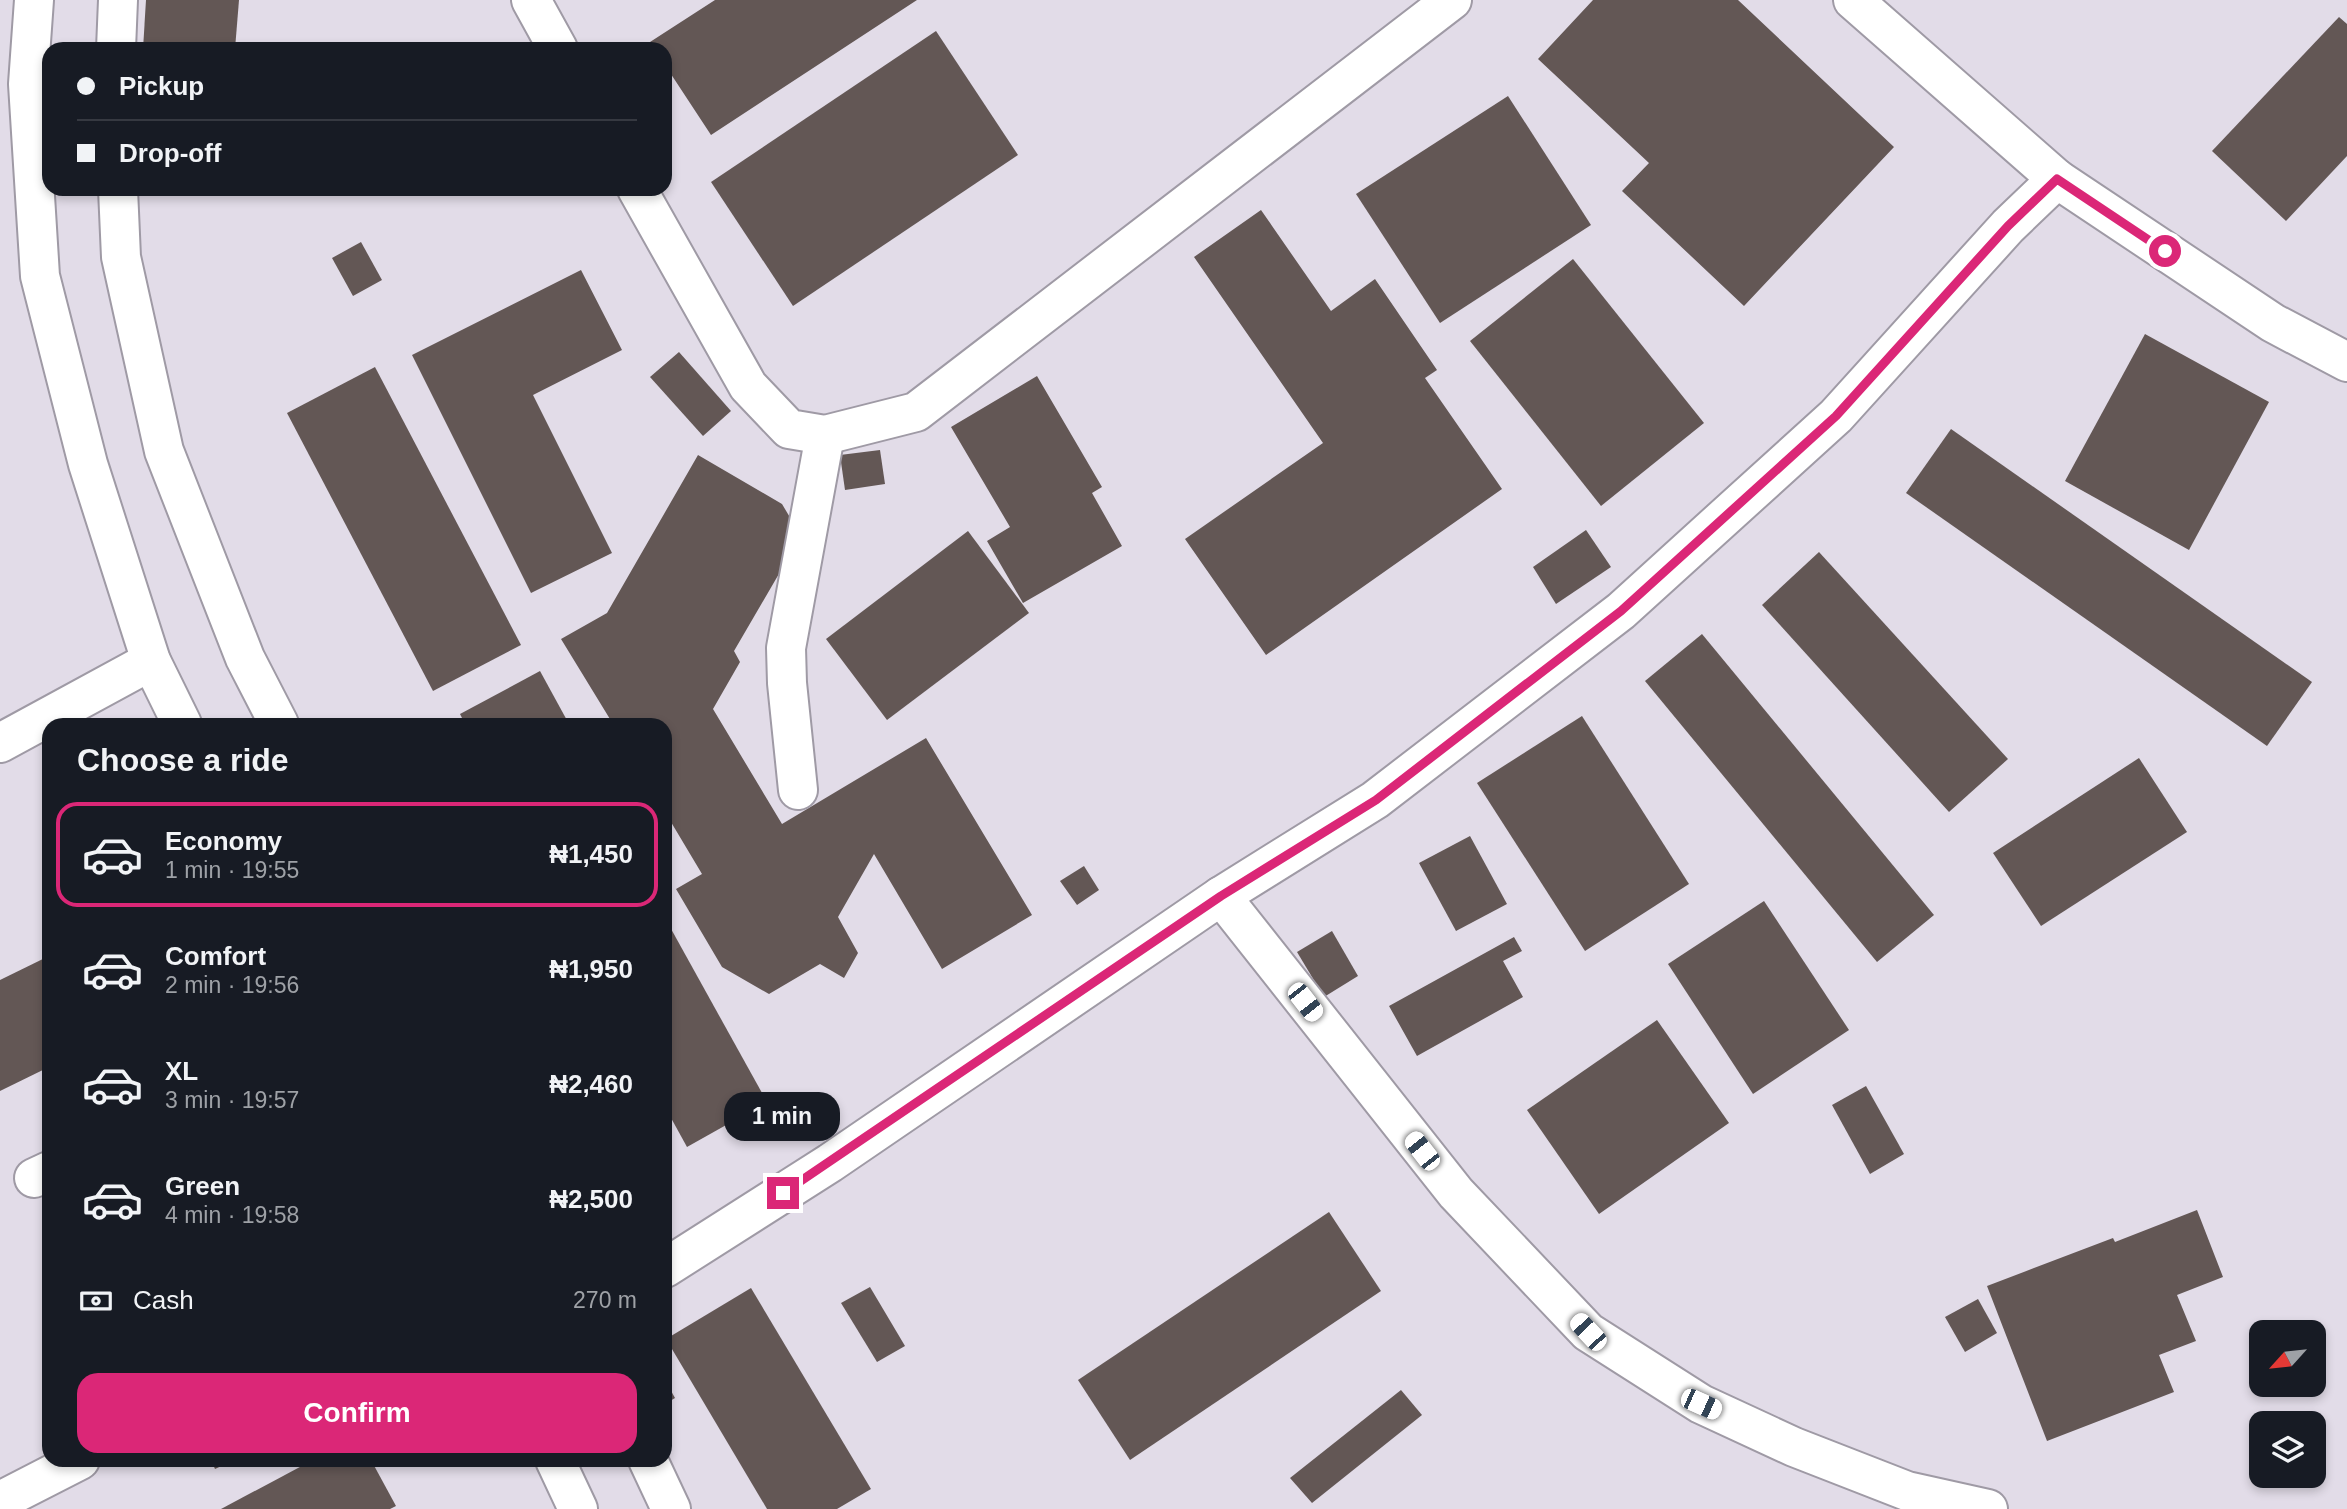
<!DOCTYPE html>
<html lang="en">
<head>
<meta charset="utf-8">
<style>
  :root { --surface:#171b24; --page:#20242c; --text:#f1f3f6; --muted:#9ea1a6; --line:#363941; --accent:#db2777 }
  body { margin:0; font-family:Arial,sans-serif; background:var(--page); color:var(--text); height:100vh; display:flex; flex-direction:column; font-size:26px; white-space:nowrap }
  * { box-sizing:border-box; margin:0 }
  p { font-size:23px; color:var(--muted) }
  .icon { flex:none; width:38px; height:38px; fill:none; stroke:currentColor; stroke-width:2; stroke-linecap:round; stroke-linejoin:round }
  .map { position:relative; flex:1; overflow:hidden }
  .panel { position:absolute; left:42px; top:718px; width:630px; height:749px; display:flex; flex-direction:column; background:var(--surface); border-radius:21px; box-shadow:0 4px 10px #0003 }
  .panel>* { flex:none }
  .hud { position:absolute; left:42px; top:42px; width:630px; height:154px; border-radius:21px; box-shadow:0 4px 10px #0003; display:grid; align-content:center; height:154px; padding:0 35px; background:var(--surface) }
  .needle { width:46px; rotate:243deg }
  .controls { position:absolute; left:2249px; top:1320px; display:grid; gap:14px }
  .controls a { display:grid; place-items:center; width:77px; height:77px; border-radius:14px; background:var(--surface); box-shadow:0 4px 10px #0003; font-size:35px }
  .end { position:absolute; width:32px; height:32px; margin:-16px; border:9px solid #db2777; background:#fff; box-shadow:0 0 0 4px #fff }
  .from { border-radius:50% }
  .bubble { position:absolute; height:49px; border-radius:21px; background:var(--surface); box-shadow:0 4px 10px #0003; font-size:23px; font-weight:700; line-height:49px; text-align:center }
  .car { position:absolute; width:21px; height:42px; margin:-21px -10px; border-radius:9px; box-shadow:0 0 5px 2px #0007; background:linear-gradient(#fff 24%,#345 0 40%,#fff 0 76%,#345 0 86%,#fff 0) }
  .hud b { display:flex; align-items:center; gap:24px; height:66px; font-size:26px }
  .hud b+b { border-top:2px solid var(--line) }
  .hud i { width:18px; height:18px; background:var(--text) }
  ul { padding:0; list-style:none }
  li { display:flex; align-items:center; gap:21px; height:105px; margin:0 14px 10px; padding:0 21px; border:4px solid transparent; border-radius:21px }
  li div { flex:1 }
  li b { display:block; font-size:26px }
  li em { font-style:normal; font-weight:700 }
  li.selected { border-color:var(--accent) }
  li>.icon { width:63px; height:63px; stroke-width:1.5 }
  h2 { padding:0 35px; font-size:32px; line-height:84px }
  .pay { display:flex; align-items:center; gap:18px; height:77px; padding:0 35px; font-size:26px }
  .pay p { margin-inline-start:auto }
  .cta { display:flex; gap:14px; margin-top:auto; padding:14px 35px }
  .cta a { flex:1; height:80px; border-radius:21px; background:var(--accent); color:#fff; font-size:28px; font-weight:700; line-height:80px; text-align:center }
  .map>svg:first-child { display:block }
  .building { fill:#635755 }
  .lines { fill:none; stroke-linecap:round; stroke-linejoin:round }
  .minor-casing { stroke:#9f9aa5; stroke-width:42 }
  .minor { stroke:#fff; stroke-width:38 }
  .route { stroke:#db2777; stroke-width:9 }
</style>
</head>
<body>
<div class="map">
<svg width="2347" height="1509" viewBox="0 0 2347 1509">
  <rect width="100%" height="100%" fill="#e2dce8"/>
  <g class="building">
    <path d="M146 0H239L235 49H143Z"/>
    <path d="M715 0H917L711 135 665 65V49H655L650 42Z"/>
    <path d="M1593 0H1738L1894 147 1744 306 1622 191 1649 163 1538 59Z"/>
    <path d="M2339 17 2347 24V156L2286 221 2212 151Z"/>
    <path d="M936 31 1018 155 793 306 711 182Z"/>
    <path d="M1508 96 1591 225 1440 323 1356 194Z"/>
    <path d="M1261 210 1331 311 1375 279 1437 370 1425 378 1502 489 1266 655 1185 539 1323 443 1194 257Z"/>
    <path d="M361 242 382 280 353 296 332 258Z"/>
    <path d="M1573 259 1704 423 1601 506 1470 341Z"/>
    <path d="M581 270 622 350 533 395 612 553 531 593 412 355Z"/>
    <path d="M2145 334 2269 402 2189 550 2065 481Z"/>
    <path d="M679 352 731 411 703 436 650 377Z"/>
    <path d="M375 367 521 645 433 691 287 413Z"/>
    <path d="M1037 376 1102 487 1092 493 1122 546 1023 603 987 541 1010 527 951 427Z"/>
    <path d="M1951 429 2312 682 2267 746 1906 493Z"/>
    <path d="M880 450 885 484 845 490 840 455Z"/>
    <path d="M698 455 782 504 801 536 734 651 740 662 713 709 782 824 926 738 1032 915 942 969 874 854 838 917 858 953 844 978 820 964 769 994 722 967 676 889 702 874 665 812V724H613L561 639 607 613Z"/>
    <path d="M1586 530 1611 567 1556 604 1533 567Z"/>
    <path d="M968 531 1029 613 887 720 826 639Z"/>
    <path d="M1819 552 2008 759 1949 812 1762 605Z"/>
    <path d="M1702 634 1934 915 1877 962 1645 681Z"/>
    <path d="M540 671 569 724H465L460 714Z"/>
    <path d="M1582 716 1689 884 1585 951 1477 783Z"/>
    <path d="M2139 758 2187 832 2041 926 1993 853Z"/>
    <path d="M1470 836 1507 904 1456 931 1419 863Z"/>
    <path d="M1084 866 1099 890 1077 905 1060 881Z"/>
    <path d="M1764 901 1849 1030 1753 1094 1668 964Z"/>
    <path d="M665 918 767 1102 687 1147 665 1107Z"/>
    <path d="M1332 931 1358 976 1324 997 1297 952Z"/>
    <path d="M1514 937 1522 951 1503 961 1523 997 1417 1056 1389 1006Z"/>
    <path d="M49 956V1067L0 1091V980Z"/>
    <path d="M1657 1020 1729 1123 1599 1214 1527 1110Z"/>
    <path d="M1866 1086 1904 1154 1870 1174 1832 1105Z"/>
    <path d="M2197 1210 2223 1277 2177 1295 2196 1341 2159 1355 2174 1392 2047 1441 1987 1286 2113 1238 2115 1242Z"/>
    <path d="M1329 1212 1381 1291 1130 1460 1078 1380Z"/>
    <path d="M870 1287 905 1346 877 1362 841 1303Z"/>
    <path d="M751 1288 871 1489 837 1509H767L666 1339Z"/>
    <path d="M1978 1299 1997 1333 1965 1352 1945 1317Z"/>
    <path d="M665 1380 675 1398 665 1404Z"/>
    <path d="M1401 1390 1422 1415 1312 1503 1290 1478Z"/>
    <path d="M211 1460H234L215 1469Z"/>
    <path d="M313 1460H371L396 1506 390 1509H221Z"/>
  </g>
  <g class="lines">
    <defs>
      <g id="minor">
        <path d="M34 0 28 84 40 276 88 464 151 661 182 724"/>
        <path d="M531 0 558 49"/>
        <path d="M1853 0 2057 179 2273 323 2347 362"/>
        <path d="M116 49 118 0"/>
        <path d="M118 189 121 257 164 451 245 658 279 724"/>
        <path d="M637 189 748 386 789 429 825 435 916 412 1452 0"/>
        <path d="M0 743 151 661"/>
        <path d="M798 790 787 683 786 648 825 435"/>
        <path d="M1221 896 1456 1193 1588 1332 1701 1404 1794 1447 1907 1491 1988 1509"/>
        <path d="M34 1178 49 1171"/>
        <path d="M665 1268 830 1163 1221 896 1375 800 1621 611 1836 416 2008 226 2057 179"/>
        <path d="M555 1460 578 1509"/>
        <path d="M648 1460 671 1509"/>
        <path d="M0 1501 80 1460"/>
      </g>
    </defs>
    <use href="#minor" class="minor-casing"/>
    <use href="#minor" class="minor"/>
  </g>
  <g class="lines">
    <path class="route" d="M783 1193 1221 896 1376 800 1621 611 1836 416 2008 226 2057 179 2165 251"/>
  </g>
</svg>
<div class="controls">
<a><svg class="needle" viewBox="-14 -14 28 28"><path d="M0-13l5 13h-10z" fill="#e53935"/><path d="M0 13l5-13h-10z" fill="#9ea1a6"/></svg></a>
<a><svg class="icon" aria-label="layers" viewBox="0 0 24 24"><path d="M12 4l9 5-9 5-9-5zM3 14l9 5 9-5"/></svg></a>
</div>
<i class="end from" style="left:2165px;top:251px"></i>
<i class="end" style="left:783px;top:1193px"></i>
<div class="bubble" style="left:724px;top:1092px;width:116px">1 min</div>
<i class="car" style="left:1305px;top:1002px;rotate:142deg"></i>
<i class="car" style="left:1422px;top:1151px;rotate:322deg"></i>
<i class="car" style="left:1588px;top:1332px;rotate:317deg"></i>
<i class="car" style="left:1701px;top:1404px;rotate:114deg"></i>
<div class="hud">
<b><i class="from"></i>Pickup</b>
<b><i></i>Drop-off</b>
</div>
<section class="panel">
<h2>Choose a ride</h2>
<ul>
<li class="selected"><svg class="icon" aria-label="car" viewBox="0 0 24 24"><path d="M5 17H2v-5l4-1 3-4h7l3 4 3 1v5h-3M9 17h6M6 11h13"/><circle cx="7" cy="17" r="2"/><circle cx="17" cy="17" r="2"/></svg><div><b>Economy</b><p>1 min · 19:55</p></div><em>₦1,450</em></li>
<li><svg class="icon" aria-label="car" viewBox="0 0 24 24"><path d="M5 17H2v-5l4-1 3-4h7l3 4 3 1v5h-3M9 17h6M6 11h13"/><circle cx="7" cy="17" r="2"/><circle cx="17" cy="17" r="2"/></svg><div><b>Comfort</b><p>2 min · 19:56</p></div><em>₦1,950</em></li>
<li><svg class="icon" aria-label="car" viewBox="0 0 24 24"><path d="M5 17H2v-5l4-1 3-4h7l3 4 3 1v5h-3M9 17h6M6 11h13"/><circle cx="7" cy="17" r="2"/><circle cx="17" cy="17" r="2"/></svg><div><b>XL</b><p>3 min · 19:57</p></div><em>₦2,460</em></li>
<li><svg class="icon" aria-label="car" viewBox="0 0 24 24"><path d="M5 17H2v-5l4-1 3-4h7l3 4 3 1v5h-3M9 17h6M6 11h13"/><circle cx="7" cy="17" r="2"/><circle cx="17" cy="17" r="2"/></svg><div><b>Green</b><p>4 min · 19:58</p></div><em>₦2,500</em></li>
</ul>
<div class="pay"><svg class="icon" aria-label="cash" viewBox="0 0 24 24"><path d="M3 7h18v10H3z"/><circle cx="12" cy="12" r="2"/></svg>Cash<p>270 m</p></div>
<div class="cta"><a>Confirm</a></div>
</section>
</div>
</body>
</html>
